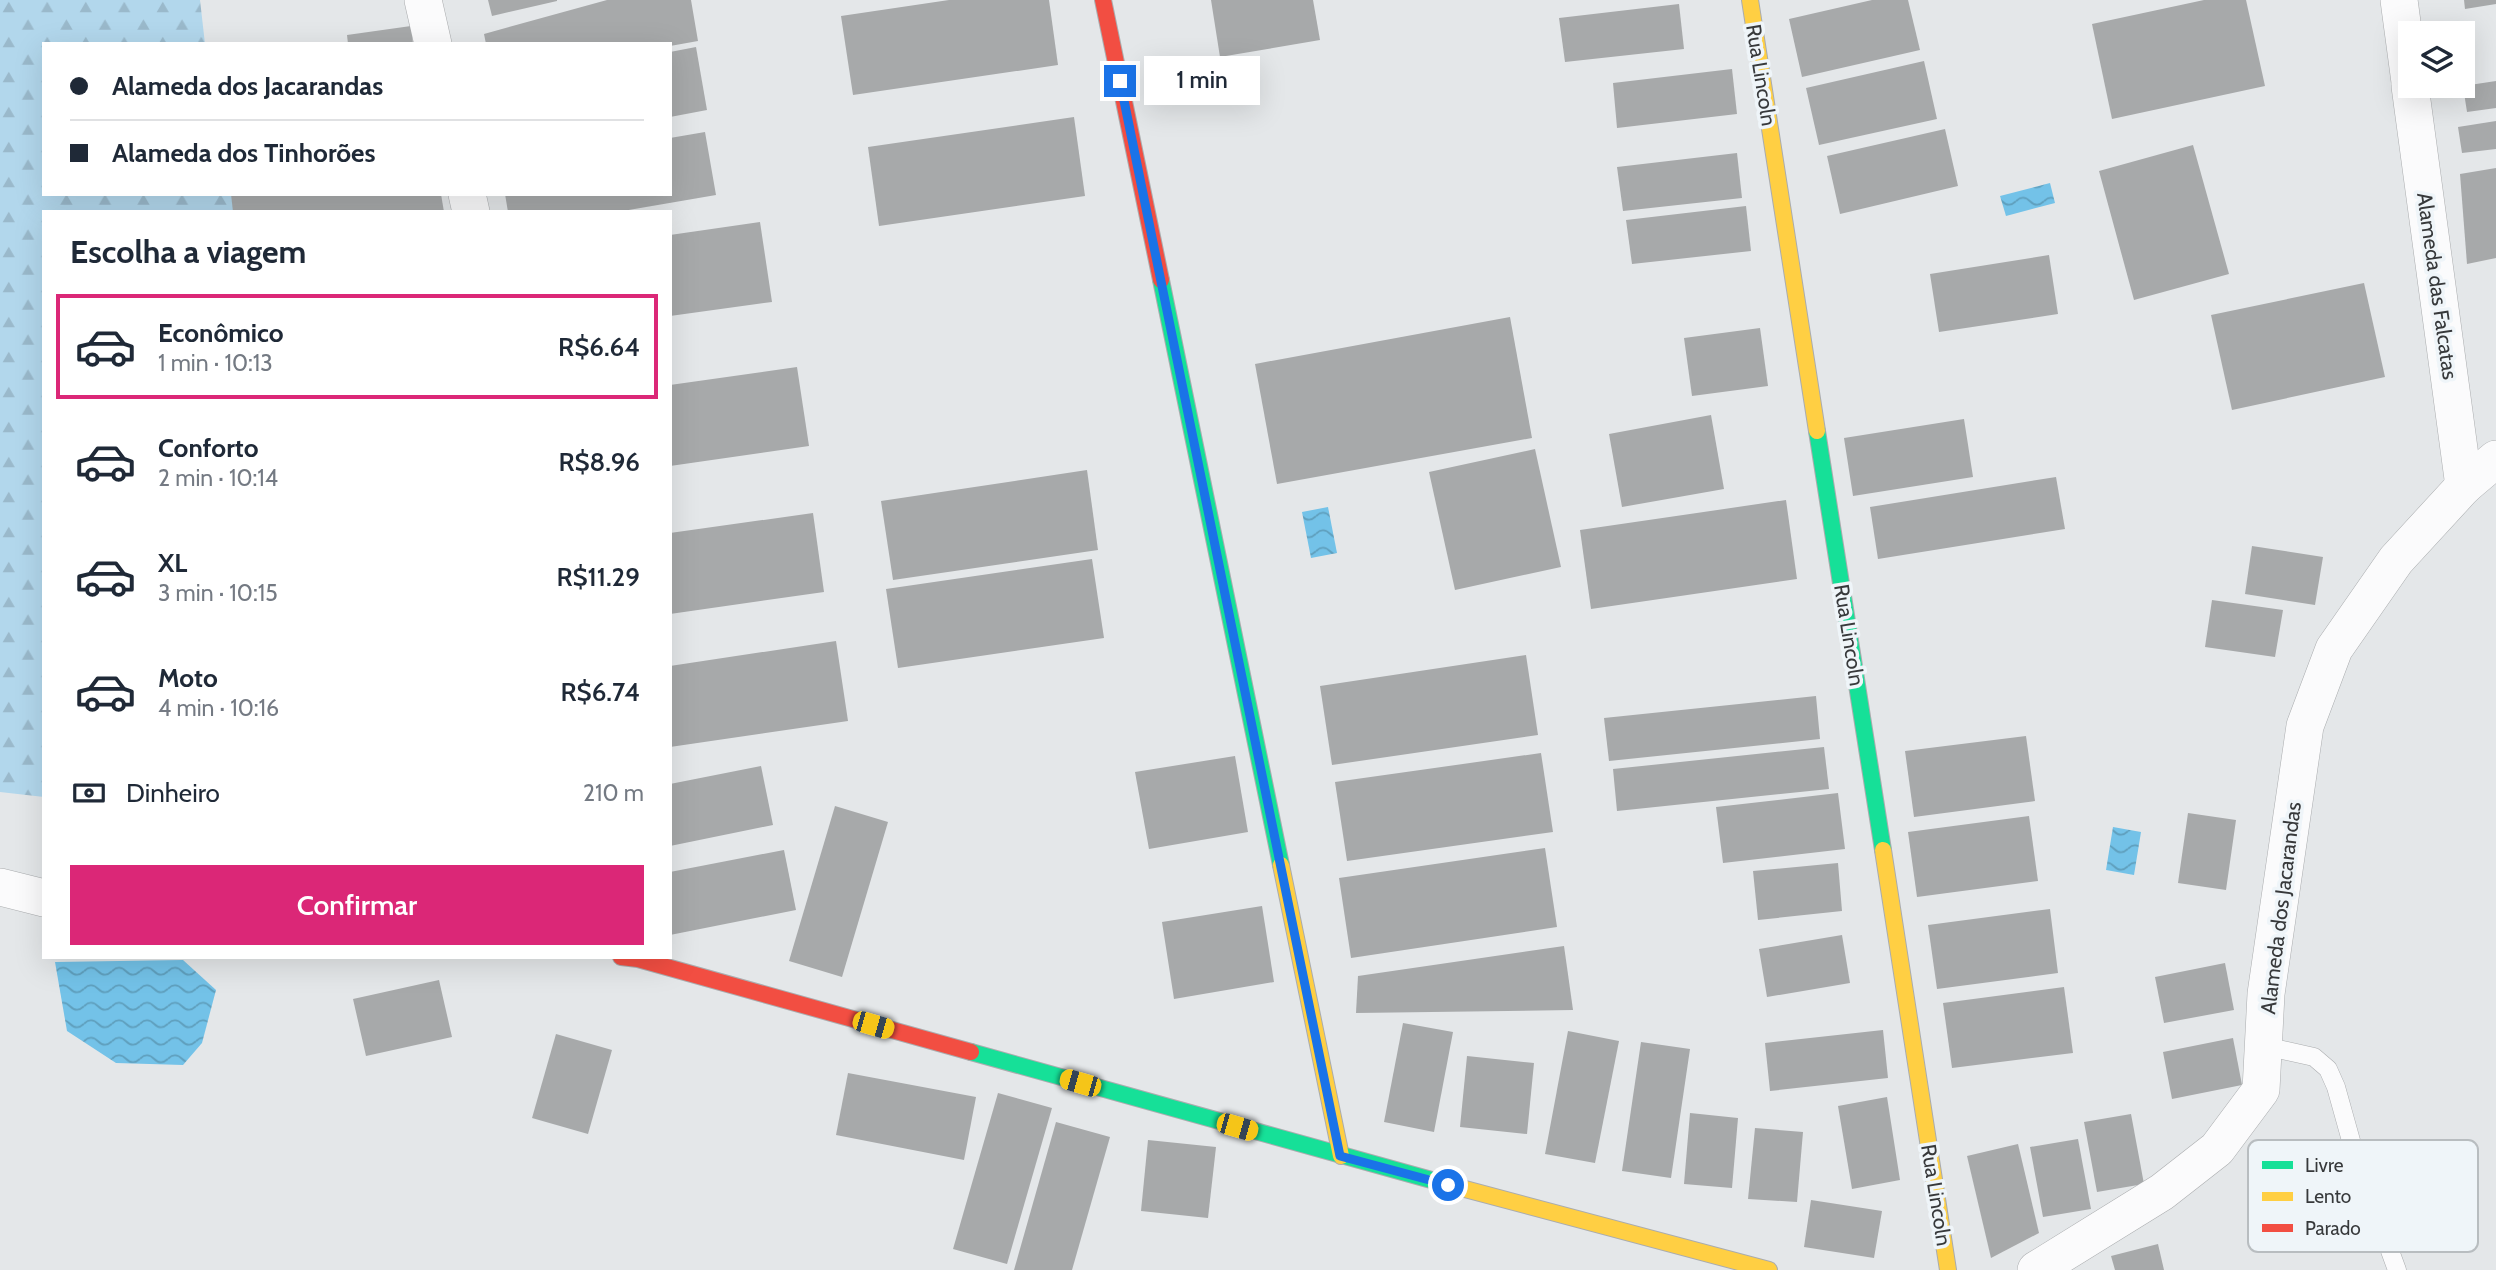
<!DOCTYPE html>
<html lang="pt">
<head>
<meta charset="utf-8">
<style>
  :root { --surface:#fff; --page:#f6f6f7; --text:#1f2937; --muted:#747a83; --line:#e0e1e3; --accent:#db2777 }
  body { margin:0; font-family:Cabin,sans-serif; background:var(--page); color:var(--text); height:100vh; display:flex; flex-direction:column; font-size:26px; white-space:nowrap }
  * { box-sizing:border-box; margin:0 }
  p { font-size:23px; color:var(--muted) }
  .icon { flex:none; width:38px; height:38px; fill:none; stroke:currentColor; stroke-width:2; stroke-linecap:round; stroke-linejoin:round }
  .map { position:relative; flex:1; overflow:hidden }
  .panel { position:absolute; left:42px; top:210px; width:630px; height:749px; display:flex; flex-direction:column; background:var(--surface); border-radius:0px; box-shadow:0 7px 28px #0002 }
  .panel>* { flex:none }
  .top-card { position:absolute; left:42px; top:42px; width:630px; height:154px; border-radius:0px; box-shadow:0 7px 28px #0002; display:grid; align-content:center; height:154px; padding:0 28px; background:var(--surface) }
  .tools { position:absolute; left:2398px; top:21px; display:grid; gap:14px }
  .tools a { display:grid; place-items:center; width:77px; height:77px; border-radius:0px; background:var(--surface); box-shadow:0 7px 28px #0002; font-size:35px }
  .end { position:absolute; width:32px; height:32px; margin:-16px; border:9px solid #1a73e8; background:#fff; box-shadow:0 0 0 4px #fff }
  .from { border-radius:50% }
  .bubble { position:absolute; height:49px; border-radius:0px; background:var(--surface); box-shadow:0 7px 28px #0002; font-size:23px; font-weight:600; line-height:49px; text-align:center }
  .car { position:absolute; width:21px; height:42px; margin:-21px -10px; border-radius:9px; box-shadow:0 0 5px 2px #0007; background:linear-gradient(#f5c518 24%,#345 0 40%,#f5c518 0 76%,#345 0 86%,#f5c518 0) }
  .top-card b { display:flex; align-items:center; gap:24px; height:66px; font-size:26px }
  .top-card b+b { border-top:2px solid var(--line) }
  .top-card i { width:18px; height:18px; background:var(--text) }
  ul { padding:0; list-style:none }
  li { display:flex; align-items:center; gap:21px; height:105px; margin:0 14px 10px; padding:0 14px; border:4px solid transparent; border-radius:0px }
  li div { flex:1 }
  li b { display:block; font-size:26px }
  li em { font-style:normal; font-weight:600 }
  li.selected { border-color:var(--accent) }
  li>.icon { width:63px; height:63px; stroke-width:1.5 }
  h2 { padding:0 28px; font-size:32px; line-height:84px }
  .pay { display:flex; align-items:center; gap:18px; height:77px; padding:0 28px; font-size:26px }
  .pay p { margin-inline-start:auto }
  .button { display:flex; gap:14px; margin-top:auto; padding:14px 28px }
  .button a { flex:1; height:80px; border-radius:0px; background:var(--accent); color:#fff; font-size:28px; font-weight:600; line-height:80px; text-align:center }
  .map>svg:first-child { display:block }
  .forest { fill:url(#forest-firs) }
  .water { fill:url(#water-waves) }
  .building { fill:#a7a9aa }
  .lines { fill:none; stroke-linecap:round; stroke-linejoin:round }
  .lane-casing { stroke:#aaacae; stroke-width:19 }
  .street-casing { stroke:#aaacae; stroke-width:38 }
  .fast-casing { stroke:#aaacae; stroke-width:18 }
  .slow-casing { stroke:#aaacae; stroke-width:18 }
  .jam-casing { stroke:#aaacae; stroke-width:18 }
  .lane { stroke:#fbfbfc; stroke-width:18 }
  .street { stroke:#fbfbfc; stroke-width:37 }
  .fast { stroke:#16e098; stroke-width:16 }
  .slow { stroke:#ffcf43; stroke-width:16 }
  .jam { stroke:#f24e42; stroke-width:16 }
  .route { stroke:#1a73e8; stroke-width:9 }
  .labels { text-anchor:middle; stroke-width:7; stroke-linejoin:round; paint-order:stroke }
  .street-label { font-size:21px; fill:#37393b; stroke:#eff5f9 }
  .key { fill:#eff5f9; stroke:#b8bdc0; stroke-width:2 }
  .key-label { font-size:19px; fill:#37393b }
</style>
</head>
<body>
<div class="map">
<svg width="2496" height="1270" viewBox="0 0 2496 1270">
  <defs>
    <pattern id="forest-firs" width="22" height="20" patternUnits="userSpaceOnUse" patternTransform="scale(1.75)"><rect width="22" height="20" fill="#b2d7ec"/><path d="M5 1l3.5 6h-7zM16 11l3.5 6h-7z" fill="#9ab9cb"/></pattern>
    <pattern id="water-waves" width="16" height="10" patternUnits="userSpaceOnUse" patternTransform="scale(1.75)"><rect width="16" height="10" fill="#73c2e8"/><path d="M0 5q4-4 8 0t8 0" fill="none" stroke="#5f9fbd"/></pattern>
  </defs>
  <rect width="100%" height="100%" fill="#e4e7e9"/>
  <path class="forest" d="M0 0H200L205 44H44V194H229L319 212H44V797L0 792Z"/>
  <g class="water">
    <path d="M2050 183 2055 203 2006 216 2000 196Z"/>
    <path d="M1328 507 1337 553 1311 558 1302 512Z"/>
    <path d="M2113 827 2141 832 2134 875 2106 870Z"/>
    <path d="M183 960 216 990 202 1043 183 1065 116 1063 67 1031 55 962Z"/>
  </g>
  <g class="building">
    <path d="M488 0H557V1L492 16Z"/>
    <path d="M607 0H691L698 41 670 46V44H486L484 34Z"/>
    <path d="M949 0H1049L1058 65 853 95 841 16Z"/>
    <path d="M1211 0H1313L1320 40 1220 57Z"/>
    <path d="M1872 0H1908L1920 50 1802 77 1789 19Z"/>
    <path d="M2204 0H2246L2265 86 2112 119 2092 24Z"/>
    <path d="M2464 0H2496V4L2465 9Z"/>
    <path d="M1679 4 1684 49 1565 62 1559 18Z"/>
    <path d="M411 26 413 44H348L347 35Z"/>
    <path d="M696 47 707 110 670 117V52Z"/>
    <path d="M1924 61 1937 119 1819 145 1806 88Z"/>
    <path d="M1732 69 1737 114 1617 128 1613 83Z"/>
    <path d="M2496 81V108L2467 112 2463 86Z"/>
    <path d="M1074 117 1085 196 879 226 868 147Z"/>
    <path d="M2496 121V149L2462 153 2458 127Z"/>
    <path d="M1945 129 1958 186 1840 214 1827 156Z"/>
    <path d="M705 132 716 195 617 212H508L505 194H670V138Z"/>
    <path d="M2193 145 2229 274 2134 300 2099 171Z"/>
    <path d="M1737 153 1742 198 1623 211 1617 167Z"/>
    <path d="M2496 168V258L2467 264 2460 174Z"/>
    <path d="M231 194H441L444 212H233Z"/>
    <path d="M1746 206 1751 251 1632 264 1626 220Z"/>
    <path d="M760 222 772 302 670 316V235Z"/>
    <path d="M2049 255 2058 314 1939 332 1930 274Z"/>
    <path d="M2364 283 2385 377 2232 410 2211 315Z"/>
    <path d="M1510 317 1532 438 1277 484 1255 364Z"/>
    <path d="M1760 328 1768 386 1692 396 1684 338Z"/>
    <path d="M797 367 809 446 670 466V385Z"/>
    <path d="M1711 415 1724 489 1622 507 1609 434Z"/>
    <path d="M1964 419 1973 477 1853 496 1844 438Z"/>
    <path d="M1535 449 1561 567 1455 590 1429 472Z"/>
    <path d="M1087 470 1098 550 893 580 881 501Z"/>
    <path d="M2056 477 2065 529 1878 559 1870 507Z"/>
    <path d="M1786 500 1797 579 1591 609 1580 530Z"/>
    <path d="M813 513 824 592 670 614V533Z"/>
    <path d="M2252 546 2323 557 2315 605 2245 594Z"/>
    <path d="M1092 559 1104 638 898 668 886 589Z"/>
    <path d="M2212 600 2283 610 2275 657 2205 647Z"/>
    <path d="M836 641 848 721 670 747V666Z"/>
    <path d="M1526 655 1538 735 1332 765 1320 686Z"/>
    <path d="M1816 696 1820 739 1609 761 1604 718Z"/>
    <path d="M2026 736 2035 801 1914 817 1905 751Z"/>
    <path d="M1824 747 1829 789 1617 811 1613 769Z"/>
    <path d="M1541 753 1553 832 1347 861 1335 782Z"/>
    <path d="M1235 756 1248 832 1149 849 1135 772Z"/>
    <path d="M761 766 773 825 670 846V784Z"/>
    <path d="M1838 793 1845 849 1723 863 1716 807Z"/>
    <path d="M835 806 888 822 842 977 789 961Z"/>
    <path d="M2188 813 2236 820 2226 890 2178 883Z"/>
    <path d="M2029 816 2038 881 1917 897 1908 832Z"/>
    <path d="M1545 848 1557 927 1351 958 1339 878Z"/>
    <path d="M784 850 796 910 670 935V872Z"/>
    <path d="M1838 863 1842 911 1758 920 1753 871Z"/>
    <path d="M1262 906 1274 982 1174 999 1162 922Z"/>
    <path d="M2050 909 2058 973 1937 989 1928 925Z"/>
    <path d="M1842 935 1850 983 1767 997 1759 949Z"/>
    <path d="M1564 946 1573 1010 1356 1013 1358 976Z"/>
    <path d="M2225 963 2234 1010 2164 1023 2155 977Z"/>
    <path d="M439 980 452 1037 366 1056 353 999Z"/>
    <path d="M2064 987 2073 1053 1952 1068 1943 1003Z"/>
    <path d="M1403 1023 1453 1032 1434 1132 1384 1122Z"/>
    <path d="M1883 1030 1888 1078 1770 1091 1765 1043Z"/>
    <path d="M1568 1031 1619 1041 1595 1163 1545 1154Z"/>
    <path d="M556 1034 612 1050 588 1134 532 1118Z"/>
    <path d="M2233 1038 2242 1085 2172 1099 2163 1052Z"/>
    <path d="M1641 1042 1690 1049 1671 1178 1622 1171Z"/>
    <path d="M1467 1056 1534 1063 1527 1134 1460 1127Z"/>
    <path d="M848 1073 976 1097 964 1160 836 1135Z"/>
    <path d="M998 1093 1052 1108 1007 1264 953 1249Z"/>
    <path d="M1887 1097 1900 1180 1852 1189 1838 1106Z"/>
    <path d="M1690 1113 1738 1118 1732 1188 1684 1184Z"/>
    <path d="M2131 1114 2144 1184 2097 1192 2084 1122Z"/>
    <path d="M1056 1122 1110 1137 1072 1270H1014Z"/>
    <path d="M1755 1128 1803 1132 1797 1202 1748 1199Z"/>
    <path d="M2078 1139 2091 1209 2043 1217 2030 1147Z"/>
    <path d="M1148 1140 1216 1147 1208 1218 1141 1211Z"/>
    <path d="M2018 1144 2039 1233 1991 1258 1967 1156Z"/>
    <path d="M1811 1200 1882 1211 1874 1258 1804 1247Z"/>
    <path d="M2158 1244 2164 1270H2115L2111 1256Z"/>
  </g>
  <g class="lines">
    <defs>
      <path id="lane" d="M2265 1046 2314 1057 2328 1069 2336 1087 2355 1155 2397 1270"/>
      <g id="street">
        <path d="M423 0 433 44"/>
        <path d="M2399 0 2410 82"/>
        <path d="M2410 86 2464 486"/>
        <path d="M467 194 471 212"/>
        <path d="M0 887 44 898"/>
        <path d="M2036 1270 2162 1192 2217 1149 2261 1090 2266 994 2305 726 2334 649 2396 560 2464 486 2496 459"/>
      </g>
      <g id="fast">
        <path d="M1161 280 1281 865"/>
        <path d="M1817 431 1883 850"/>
        <path d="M971 1052 1435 1181"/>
      </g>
      <g id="slow">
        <path d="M1750 0 1817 431"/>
        <path d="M1883 850 1948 1270"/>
        <path d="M1281 865 1341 1156"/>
        <path d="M1435 1181 1769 1270"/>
      </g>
      <g id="jam">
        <path d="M1103 0 1161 280"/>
        <path d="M621 957 638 959 971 1052"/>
      </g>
    </defs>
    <use href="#lane" class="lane-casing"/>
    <use href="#street" class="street-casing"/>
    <use href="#fast" class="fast-casing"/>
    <use href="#slow" class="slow-casing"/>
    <use href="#jam" class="jam-casing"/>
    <use href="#lane" class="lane"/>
    <use href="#street" class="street"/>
    <use href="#fast" class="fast"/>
    <use href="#slow" class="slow"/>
    <use href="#jam" class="jam"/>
  </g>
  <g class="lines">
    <path class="route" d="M1120 81 1340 1156 1448 1185"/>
  </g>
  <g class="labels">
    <g class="street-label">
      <text transform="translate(1761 75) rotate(81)" y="7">Rua Lincoln</text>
      <text transform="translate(2437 286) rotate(82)" y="7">Alameda das Falcatas</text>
      <text transform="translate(1849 635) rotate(81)" y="7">Rua Lincoln</text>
      <text transform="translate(2281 908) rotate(-83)" y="7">Alameda dos Jacarandas</text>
      <text transform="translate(1936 1195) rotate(81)" y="7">Rua Lincoln</text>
    </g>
  </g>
  <rect x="2248" y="1140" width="230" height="112" rx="10" class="key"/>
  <rect x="2262" y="1161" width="31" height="8" fill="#16e098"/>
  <rect x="2262" y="1192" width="31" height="9" fill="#ffcf43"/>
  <rect x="2262" y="1224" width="31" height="8" fill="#f24e42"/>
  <g class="key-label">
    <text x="2305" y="1172">Livre</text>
    <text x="2305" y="1203">Lento</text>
    <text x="2305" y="1235">Parado</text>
  </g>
</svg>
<div class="tools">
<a><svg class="icon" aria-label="layers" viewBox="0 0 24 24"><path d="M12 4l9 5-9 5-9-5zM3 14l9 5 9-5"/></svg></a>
</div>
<i class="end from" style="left:1448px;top:1185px"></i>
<i class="end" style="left:1120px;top:81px"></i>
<div class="bubble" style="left:1144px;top:56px;width:116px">1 min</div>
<i class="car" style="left:873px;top:1025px;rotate:106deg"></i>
<i class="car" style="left:1080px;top:1083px;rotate:286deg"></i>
<i class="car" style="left:1237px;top:1127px;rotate:106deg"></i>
<div class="top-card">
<b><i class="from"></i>Alameda dos Jacarandas</b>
<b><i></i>Alameda dos Tinhorões</b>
</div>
<section class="panel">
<h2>Escolha a viagem</h2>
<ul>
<li class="selected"><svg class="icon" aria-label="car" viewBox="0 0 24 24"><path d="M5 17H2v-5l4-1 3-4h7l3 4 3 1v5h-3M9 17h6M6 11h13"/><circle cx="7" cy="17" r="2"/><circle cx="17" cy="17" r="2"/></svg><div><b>Econômico</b><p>1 min · 10:13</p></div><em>R$6.64</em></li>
<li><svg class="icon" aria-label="car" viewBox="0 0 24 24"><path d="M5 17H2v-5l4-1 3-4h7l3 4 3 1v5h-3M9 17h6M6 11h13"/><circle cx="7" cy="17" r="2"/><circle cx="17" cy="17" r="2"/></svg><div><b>Conforto</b><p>2 min · 10:14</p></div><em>R$8.96</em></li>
<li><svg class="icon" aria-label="car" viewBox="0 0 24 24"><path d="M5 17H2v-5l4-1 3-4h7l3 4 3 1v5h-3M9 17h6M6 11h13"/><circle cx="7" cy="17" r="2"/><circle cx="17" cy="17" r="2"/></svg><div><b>XL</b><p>3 min · 10:15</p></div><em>R$11.29</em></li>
<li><svg class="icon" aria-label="car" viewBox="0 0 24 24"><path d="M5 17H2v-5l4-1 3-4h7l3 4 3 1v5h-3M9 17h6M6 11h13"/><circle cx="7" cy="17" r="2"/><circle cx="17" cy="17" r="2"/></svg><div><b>Moto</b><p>4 min · 10:16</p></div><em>R$6.74</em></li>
</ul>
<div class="pay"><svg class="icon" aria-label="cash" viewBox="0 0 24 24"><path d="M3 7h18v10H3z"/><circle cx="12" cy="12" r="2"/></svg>Dinheiro<p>210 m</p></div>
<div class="button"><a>Confirmar</a></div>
</section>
</div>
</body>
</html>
